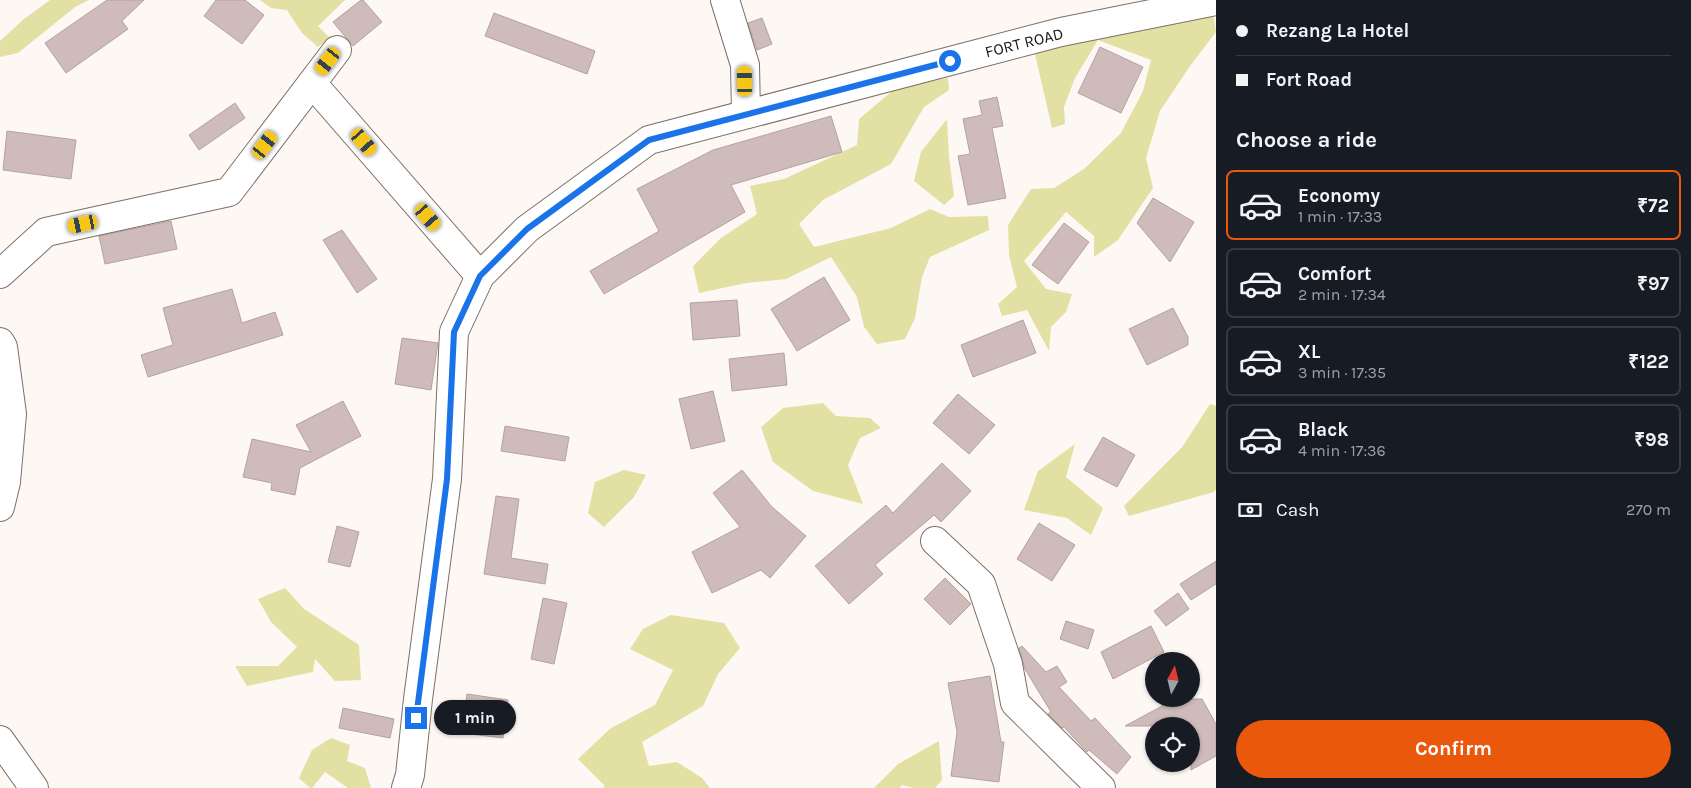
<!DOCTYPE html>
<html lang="en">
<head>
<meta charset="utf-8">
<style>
  :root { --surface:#171b24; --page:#242831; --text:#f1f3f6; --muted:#9ea1a6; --line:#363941; --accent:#ea580c }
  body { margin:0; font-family:Karla,sans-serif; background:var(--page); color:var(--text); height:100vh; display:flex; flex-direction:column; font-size:19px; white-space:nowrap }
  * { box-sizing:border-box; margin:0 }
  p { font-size:16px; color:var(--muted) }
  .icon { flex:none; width:28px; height:28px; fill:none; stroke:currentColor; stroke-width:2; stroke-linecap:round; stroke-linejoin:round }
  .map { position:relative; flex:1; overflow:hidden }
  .sheet { display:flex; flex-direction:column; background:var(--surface); width:475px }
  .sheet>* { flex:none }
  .guide { display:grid; align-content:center; height:110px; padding:0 20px; background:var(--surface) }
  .needle { width:32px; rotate:7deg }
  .buttons { position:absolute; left:1145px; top:652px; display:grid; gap:10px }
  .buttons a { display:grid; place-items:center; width:55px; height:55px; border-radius:50%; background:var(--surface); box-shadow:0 1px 4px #0004; font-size:25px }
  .end { position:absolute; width:22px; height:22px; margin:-11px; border:6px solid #1a73e8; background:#fff; box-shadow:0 0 0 2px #fff }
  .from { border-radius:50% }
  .bubble { position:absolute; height:35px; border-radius:18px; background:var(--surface); box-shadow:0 1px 4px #0004; font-size:16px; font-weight:700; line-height:35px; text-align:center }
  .car { position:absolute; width:15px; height:30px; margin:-15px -8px; border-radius:6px; box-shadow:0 0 4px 1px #0007; background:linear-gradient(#f5c518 24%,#345 0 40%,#f5c518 0 76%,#345 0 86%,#f5c518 0) }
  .guide b { display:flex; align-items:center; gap:18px; height:48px; font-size:19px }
  .guide b+b { border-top:1px solid var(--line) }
  .guide i { width:12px; height:12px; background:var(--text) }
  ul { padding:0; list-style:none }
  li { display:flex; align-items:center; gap:15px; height:70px; margin:0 10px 8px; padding:0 10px; border:2px solid var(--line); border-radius:8px }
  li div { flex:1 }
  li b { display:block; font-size:19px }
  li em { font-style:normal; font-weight:700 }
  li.selected { border-color:var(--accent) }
  li>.icon { width:45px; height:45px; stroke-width:1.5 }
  h2 { padding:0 20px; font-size:22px; line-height:60px }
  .pay { display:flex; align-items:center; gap:12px; height:55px; padding:0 20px; font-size:19px }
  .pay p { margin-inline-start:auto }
  .cta { display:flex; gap:10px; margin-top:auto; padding:10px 20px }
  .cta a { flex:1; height:58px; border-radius:30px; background:var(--accent); color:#fff; font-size:20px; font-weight:700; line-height:58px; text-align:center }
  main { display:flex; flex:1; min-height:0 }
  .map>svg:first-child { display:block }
  .green { fill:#e2e0a2 }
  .building { fill:#cebbba; stroke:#b3a2a1 }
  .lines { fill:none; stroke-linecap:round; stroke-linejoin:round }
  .minor-casing { stroke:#7d6f67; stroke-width:30 }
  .tertiary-casing { stroke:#7d6f67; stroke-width:30 }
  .minor { stroke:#fff; stroke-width:28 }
  .tertiary { stroke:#fff; stroke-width:28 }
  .route { stroke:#1a73e8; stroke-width:6 }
  .labels { text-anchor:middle; stroke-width:5; stroke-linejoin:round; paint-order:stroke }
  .street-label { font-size:16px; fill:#16110e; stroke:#fff }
</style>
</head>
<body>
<main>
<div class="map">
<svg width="1216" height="788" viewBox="0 0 1216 788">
  <rect width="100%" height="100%" fill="#fef8f4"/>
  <g class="green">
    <path d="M50 0H89L75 7 18 53 0 57V41L24 19Z"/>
    <path d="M260 0H345L318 26 330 38 318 47 302 33 287 10 271 8Z"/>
    <path d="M1213 12 1216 32 1190 66 1160 111 1146 158 1153 188 1118 240 1094 257V236L1066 212 1024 261 1046 289 1072 294 1066 312 1051 327 1049 351 1027 310 1002 316 998 304 1017 287 1009 255 1008 225 1031 189 1054 188 1084 169 1121 133 1143 91 1151 60 1098 40 1075 78 1064 107 1065 124 1052 128 1034 50Z"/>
    <path d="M948 78 949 90 924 107 891 164 823 200 799 224 814 247 891 228 930 209 949 217 988 216 989 230 930 257 922 277 915 318 905 339 877 344 864 327 857 297 831 257 786 279 746 283 699 293 693 266 721 238 757 214 750 186 784 179 857 145 859 119 897 87Z"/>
    <path d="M947 119 949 157 954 196 944 205 914 181 921 152Z"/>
    <path d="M823 403 836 416 870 418 881 428 860 438 848 465 863 504 813 491 773 462 761 427 783 408Z"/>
    <path d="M1210 404 1216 406V489L1214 492 1129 516 1124 506 1183 446Z"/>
    <path d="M1075 444 1066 477 1103 508 1091 535 1067 518 1024 510 1038 471Z"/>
    <path d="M624 470 646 475 634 497 604 527 588 513 595 482Z"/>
    <path d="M285 588 304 609 359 645 361 680 335 681 315 659 313 672 247 686 235 666H278L297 647 271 622 258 599Z"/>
    <path d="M671 615 724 623 740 648 718 674 703 706 642 742 649 766 677 762 702 778 710 788H604V785L578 759 611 728 655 705 673 670 630 649 643 629Z"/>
    <path d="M331 738 350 745 347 761 365 768 371 788H348L325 772 312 788H310L299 778 312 750Z"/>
    <path d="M939 741 942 780 935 788H914L902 785 899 788H874L898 764Z"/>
  </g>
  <g class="building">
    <path d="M107 0H144L122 21 128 29 66 73 45 43Z"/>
    <path d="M216 0H245L264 15 242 44 204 16Z"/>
    <path d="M361 0H363L382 22 353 46 333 22Z"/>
    <path d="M494 13 595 51 587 74 485 36Z"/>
    <path d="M762 18 772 44 757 50 748 23Z"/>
    <path d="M1100 47 1143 67 1121 113 1078 93Z"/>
    <path d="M997 97 1003 126 992 128 1006 198 968 205 958 156 970 154 963 119 982 115 979 101Z"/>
    <path d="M235 103 245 118 199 150 189 135Z"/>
    <path d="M831 116 842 152 731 185 745 212 604 294 590 271 659 231 637 189 713 150Z"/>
    <path d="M7 131 76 140 71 179 3 170Z"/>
    <path d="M1153 198 1194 222 1170 262 1137 223Z"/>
    <path d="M171 221 177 249 105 264 99 236Z"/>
    <path d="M1064 223 1089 242 1058 284 1032 265Z"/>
    <path d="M342 230 377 279 357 293 323 240Z"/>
    <path d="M824 277 850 320 797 351 771 309Z"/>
    <path d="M232 289 242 323 275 312 283 335 148 377 141 355 173 345 163 308Z"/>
    <path d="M737 300 740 336 693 340 690 303Z"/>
    <path d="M1173 308 1188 337V345L1147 365 1129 329Z"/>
    <path d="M1023 320 1036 353 973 377 961 345Z"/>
    <path d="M402 338 438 343 431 390 395 384Z"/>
    <path d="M784 353 787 385 732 391 729 359Z"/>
    <path d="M713 391 725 441 691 449 679 399Z"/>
    <path d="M958 394 995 425 969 454 933 423Z"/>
    <path d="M343 401 361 436 300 468 295 495 271 490 272 483 243 477 252 439 311 452 296 425Z"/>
    <path d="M505 426 569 437 565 461 501 451Z"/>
    <path d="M1103 437 1135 455 1117 487 1084 470Z"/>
    <path d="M942 463 971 491 941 522 934 515 875 565 883 574 849 604 815 566 886 505 893 513Z"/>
    <path d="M742 470 772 507 806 536 770 578 761 570 712 593 692 552 740 527 713 493Z"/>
    <path d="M496 496 519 499 511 558 548 564 545 584 484 574Z"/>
    <path d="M1039 523 1075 545 1052 581 1017 559Z"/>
    <path d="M337 526 359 532 350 567 328 562Z"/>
    <path d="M1216 561V584L1191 600 1180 584Z"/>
    <path d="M945 578 971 604 950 625 924 599Z"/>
    <path d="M1178 593 1189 609 1166 626 1154 611Z"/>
    <path d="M543 598 567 603 554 664 531 659Z"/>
    <path d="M1066 621 1094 630 1088 649 1060 639Z"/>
    <path d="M1151 626 1164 652 1113 679 1101 652Z"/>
    <path d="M1022 646 1046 672 1057 666 1067 682 1059 687 1091 721 1095 718 1131 757 1117 774 1089 750 1087 752 1064 727 1062 728 1048 714 1051 712 1025 669 1019 648Z"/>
    <path d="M990 676 1001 742H1004L999 782 951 776 957 732 948 683Z"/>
    <path d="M467 694 508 700 503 738 462 733Z"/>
    <path d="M1175 699H1202L1216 724V756L1191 770V726H1125Z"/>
    <path d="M343 708 394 719 390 738 339 728Z"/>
  </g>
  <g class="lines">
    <defs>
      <g id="minor">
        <path d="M725 0 745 65 746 114"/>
        <path d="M312 83 480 276"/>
        <path d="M0 274 46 232 229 192 337 50"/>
        <path d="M935 541 981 584 1008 664 1015 703 1101 788"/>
      </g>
      <g id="tertiary">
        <path d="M0 342 3 347 12 414 6 482 0 507"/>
        <path d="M0 740 34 788"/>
        <path d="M406 788 410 775 418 699 447 479 454 332 480 276 527 229 649 140 1061 32 1216 1"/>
      </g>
    </defs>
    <use href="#minor" class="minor-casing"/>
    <use href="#tertiary" class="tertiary-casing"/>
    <use href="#minor" class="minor"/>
    <use href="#tertiary" class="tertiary"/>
  </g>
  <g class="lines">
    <path class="route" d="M416 718 447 479 454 332 480 276 527 229 649 140 950 61"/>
  </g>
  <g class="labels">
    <g class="street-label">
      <text transform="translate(1024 42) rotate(-14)" y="6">FORT ROAD</text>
    </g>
  </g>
</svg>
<div class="buttons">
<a><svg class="needle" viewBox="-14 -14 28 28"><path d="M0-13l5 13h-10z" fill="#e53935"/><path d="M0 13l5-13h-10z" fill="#9ea1a6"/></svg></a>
<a><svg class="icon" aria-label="locate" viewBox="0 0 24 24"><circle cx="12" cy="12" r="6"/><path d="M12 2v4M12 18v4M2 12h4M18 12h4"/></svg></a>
</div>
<i class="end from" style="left:950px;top:61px"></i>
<i class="end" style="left:416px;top:718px"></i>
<div class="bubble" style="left:434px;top:700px;width:82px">1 min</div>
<i class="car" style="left:328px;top:61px;rotate:217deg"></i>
<i class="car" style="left:745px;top:81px;rotate:359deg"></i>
<i class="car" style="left:364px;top:142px;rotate:139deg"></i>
<i class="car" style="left:265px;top:145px;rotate:37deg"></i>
<i class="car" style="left:428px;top:217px;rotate:139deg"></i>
<i class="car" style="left:83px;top:224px;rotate:258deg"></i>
</div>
<section class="sheet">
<div class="guide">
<b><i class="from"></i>Rezang La Hotel</b>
<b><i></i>Fort Road</b>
</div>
<h2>Choose a ride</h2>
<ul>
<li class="selected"><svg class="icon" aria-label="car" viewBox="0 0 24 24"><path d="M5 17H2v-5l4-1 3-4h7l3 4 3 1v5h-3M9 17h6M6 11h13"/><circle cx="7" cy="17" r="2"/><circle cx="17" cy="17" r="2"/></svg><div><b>Economy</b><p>1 min · 17:33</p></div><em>₹72</em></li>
<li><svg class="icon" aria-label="car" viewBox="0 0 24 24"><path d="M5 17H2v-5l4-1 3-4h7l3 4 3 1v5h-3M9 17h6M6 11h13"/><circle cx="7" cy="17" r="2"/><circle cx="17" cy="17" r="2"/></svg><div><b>Comfort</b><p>2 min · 17:34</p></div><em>₹97</em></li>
<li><svg class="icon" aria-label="car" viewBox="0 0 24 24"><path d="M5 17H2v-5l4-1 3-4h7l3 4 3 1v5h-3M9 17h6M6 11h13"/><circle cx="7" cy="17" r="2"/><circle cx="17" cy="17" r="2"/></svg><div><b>XL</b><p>3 min · 17:35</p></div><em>₹122</em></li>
<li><svg class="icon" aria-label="car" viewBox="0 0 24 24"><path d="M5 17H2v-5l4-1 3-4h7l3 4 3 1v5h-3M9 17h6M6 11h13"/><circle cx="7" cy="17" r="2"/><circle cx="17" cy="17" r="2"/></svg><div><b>Black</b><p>4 min · 17:36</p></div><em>₹98</em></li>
</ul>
<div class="pay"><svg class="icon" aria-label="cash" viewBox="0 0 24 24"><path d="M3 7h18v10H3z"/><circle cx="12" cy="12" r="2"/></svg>Cash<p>270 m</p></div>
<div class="cta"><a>Confirm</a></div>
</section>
</main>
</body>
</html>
